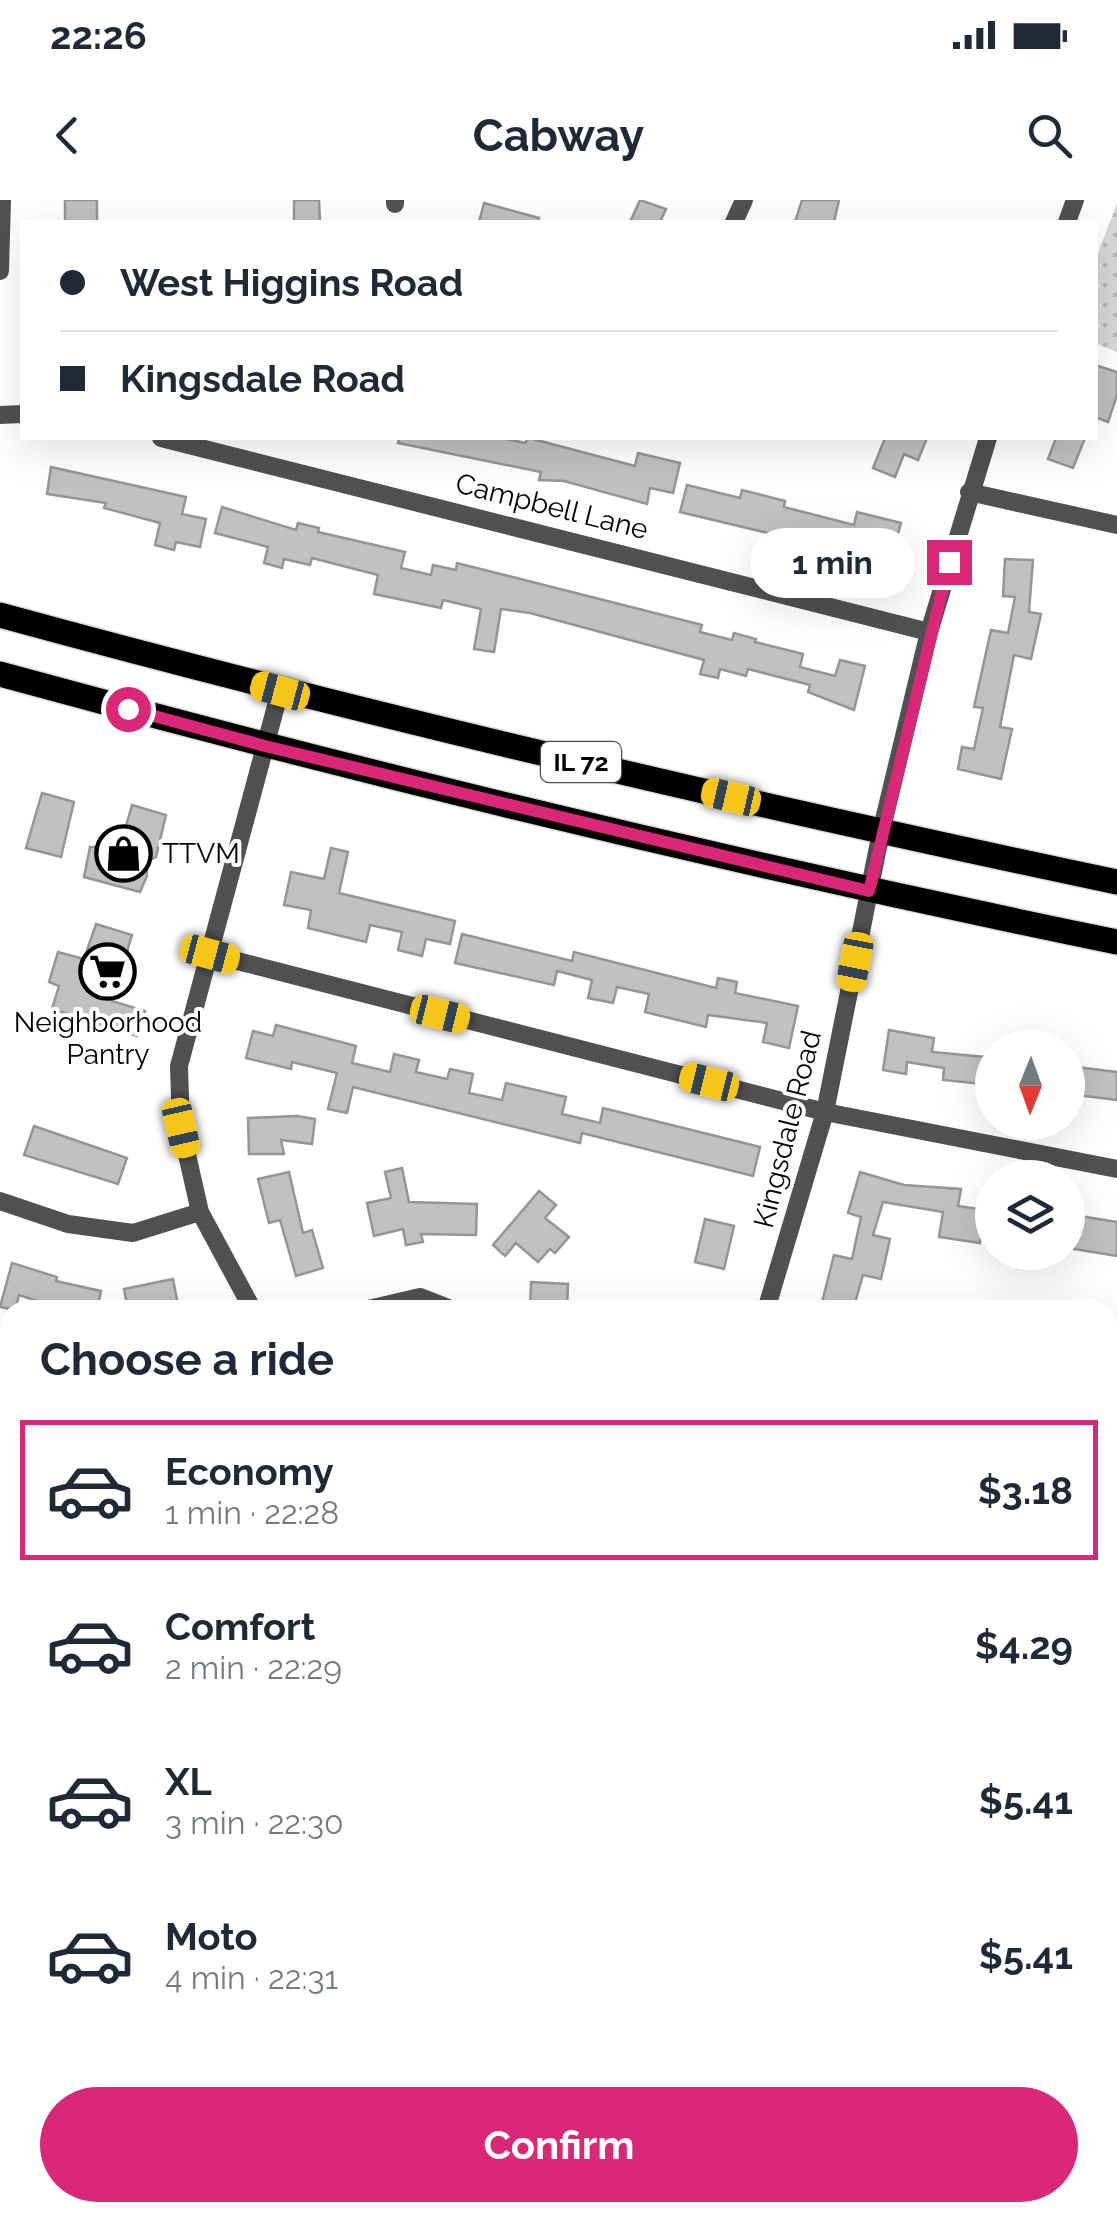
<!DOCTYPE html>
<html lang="en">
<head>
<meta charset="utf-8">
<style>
  :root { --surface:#fff; --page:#f2f2f3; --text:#1f2937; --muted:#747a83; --line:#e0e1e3; --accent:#db2777 }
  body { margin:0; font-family:Raleway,sans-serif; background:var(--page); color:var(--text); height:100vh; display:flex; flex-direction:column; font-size:38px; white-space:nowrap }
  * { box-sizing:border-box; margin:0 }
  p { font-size:32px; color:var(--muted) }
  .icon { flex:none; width:55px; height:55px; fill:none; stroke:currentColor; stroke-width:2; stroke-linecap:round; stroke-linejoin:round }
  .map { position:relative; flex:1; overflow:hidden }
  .drawer { position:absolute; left:0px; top:1100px; width:1118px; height:922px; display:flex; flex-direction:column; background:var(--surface); border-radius:30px 30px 0 0; box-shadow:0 10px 40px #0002 }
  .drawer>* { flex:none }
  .top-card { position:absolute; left:20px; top:20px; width:1078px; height:220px; border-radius:0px; box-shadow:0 10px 40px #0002; display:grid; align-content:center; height:220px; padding:0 40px; background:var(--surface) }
  .needle { width:65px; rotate:181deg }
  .controls { position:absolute; left:975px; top:830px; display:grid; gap:20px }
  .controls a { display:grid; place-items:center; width:110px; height:110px; border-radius:50%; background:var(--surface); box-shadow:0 10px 40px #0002; font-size:50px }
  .end { position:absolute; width:45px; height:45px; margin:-22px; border:12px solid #db2777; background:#fff; box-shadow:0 0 0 5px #fff }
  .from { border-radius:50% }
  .bubble { position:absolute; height:70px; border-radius:35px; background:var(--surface); box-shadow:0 10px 40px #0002; font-size:32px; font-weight:700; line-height:70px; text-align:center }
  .car { position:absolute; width:30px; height:60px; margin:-30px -15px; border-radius:12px; box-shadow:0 0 8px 2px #0007; background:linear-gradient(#f5c518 24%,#345 0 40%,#f5c518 0 76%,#345 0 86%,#f5c518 0) }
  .top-card b { display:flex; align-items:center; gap:35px; height:95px; font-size:38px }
  .top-card b+b { border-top:2px solid var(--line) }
  .top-card i { width:25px; height:25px; background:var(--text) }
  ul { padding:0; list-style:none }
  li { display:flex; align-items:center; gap:30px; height:140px; margin:0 20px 15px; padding:0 20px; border:5px solid transparent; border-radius:0px }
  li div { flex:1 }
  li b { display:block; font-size:38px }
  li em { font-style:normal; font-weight:700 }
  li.selected { border-color:var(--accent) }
  li>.icon { width:90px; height:90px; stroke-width:1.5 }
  h2 { padding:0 40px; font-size:45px; line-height:120px }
  .button { display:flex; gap:20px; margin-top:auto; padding:20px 40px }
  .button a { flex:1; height:115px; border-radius:60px; background:var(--accent); color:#fff; font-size:40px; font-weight:700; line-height:115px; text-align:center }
  .status { display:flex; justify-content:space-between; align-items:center; height:70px; padding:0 50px; background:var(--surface); direction:ltr }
  .status svg { height:28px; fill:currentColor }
  header { display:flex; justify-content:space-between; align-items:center; height:130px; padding:0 40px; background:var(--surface); font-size:45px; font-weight:700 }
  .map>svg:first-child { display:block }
  .grass { fill:url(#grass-tufts) }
  .park { fill:url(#park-dots) }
  .water { fill:url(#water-rules) }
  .building { fill:#c0c0c0; stroke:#959595; stroke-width:2.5 }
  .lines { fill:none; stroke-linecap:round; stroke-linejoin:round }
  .primary-casing { stroke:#dbdbdb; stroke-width:28 }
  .path { stroke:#737373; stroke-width:4; stroke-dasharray:2.5 5; stroke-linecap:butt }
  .minor { stroke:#515151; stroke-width:18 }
  .primary { stroke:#000; stroke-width:25 }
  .route { stroke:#db2777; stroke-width:12 }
  .labels { text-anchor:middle; stroke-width:8; stroke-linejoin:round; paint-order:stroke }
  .shield { fill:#fff; stroke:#4c4c4c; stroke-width:2.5 }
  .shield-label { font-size:25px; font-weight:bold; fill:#000 }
  .street-label { font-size:28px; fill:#000; stroke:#fff }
  .poi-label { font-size:28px; fill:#000; stroke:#fff; text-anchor:start }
</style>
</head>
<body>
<div class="status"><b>22:26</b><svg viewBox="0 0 49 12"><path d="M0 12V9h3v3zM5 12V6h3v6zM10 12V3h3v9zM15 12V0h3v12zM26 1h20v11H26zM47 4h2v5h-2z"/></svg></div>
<header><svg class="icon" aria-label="back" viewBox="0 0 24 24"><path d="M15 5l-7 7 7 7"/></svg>Cabway<svg class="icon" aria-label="search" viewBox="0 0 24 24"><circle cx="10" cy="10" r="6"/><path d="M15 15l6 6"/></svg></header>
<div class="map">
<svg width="1117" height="2021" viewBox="0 0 1117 2021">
  <defs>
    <pattern id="grass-tufts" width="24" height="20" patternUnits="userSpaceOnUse" patternTransform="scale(2.5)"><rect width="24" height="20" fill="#d8d8d8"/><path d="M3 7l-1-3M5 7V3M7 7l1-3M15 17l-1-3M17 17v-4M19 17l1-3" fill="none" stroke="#b8b8b8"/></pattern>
    <pattern id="park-dots" width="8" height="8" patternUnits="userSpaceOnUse" patternTransform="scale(2.5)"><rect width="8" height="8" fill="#d8d8d8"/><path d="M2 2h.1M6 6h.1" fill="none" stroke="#b8b8b8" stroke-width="1.8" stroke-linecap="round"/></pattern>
    <pattern id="water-rules" width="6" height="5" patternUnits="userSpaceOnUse" patternTransform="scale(2.5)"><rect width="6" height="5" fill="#9f9f9f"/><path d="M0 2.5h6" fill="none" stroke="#878787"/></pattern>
  </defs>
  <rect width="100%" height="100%" fill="#fff"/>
  <path class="grass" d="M1117 1413V2021H791L790 2012H1108V1414Z"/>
  <g class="park">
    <path d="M1117 3V152L1095 143V61Z"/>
    <path d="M680 2013 791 2014V2021H627Z"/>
  </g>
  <path class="water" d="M949 2013H1086L1080 2021H958Z"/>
  <g class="building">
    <rect x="65" y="0" width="32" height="22"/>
    <path d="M294 0H319L320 22H294Z"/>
    <path d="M640 0 666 9 660 22H630Z"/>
    <path d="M802 0H839L834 22H795Z"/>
    <path d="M484 3 539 18 538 22H479Z"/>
    <path d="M1095 165 1117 172V195L1108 222 1095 217Z"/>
    <path d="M399 238H502L525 243 529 238 635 266 638 253 680 263 673 293 650 288 647 304 564 281 539 280 541 272 398 243Z"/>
    <path d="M885 238H927L918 260 904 254 895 277 873 268Z"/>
    <path d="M1056 238H1085L1073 268 1048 259Z"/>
    <path d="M51 267 186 297 182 314 206 319 200 347 176 342 174 350 155 345 160 323 104 308 106 303 47 294Z"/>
    <path d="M687 285 740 298 742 290 785 301 784 307 854 325 857 312 901 323 892 355 828 338 826 347 680 312Z"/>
    <path d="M222 307 296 330 298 323 319 328 318 332 405 352 401 368 431 375 433 365 456 370 457 363 702 425 700 432 732 440 734 433 756 439 755 442 803 454 800 467 835 476 840 460 865 466 854 510 808 492 810 485 748 469 746 476 720 469 718 478 700 474 704 460 530 413 501 409 494 452 474 449 481 409 443 400 441 408 374 394 378 375 312 358 310 365 284 359 282 368 264 363 268 347 215 333Z"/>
    <path d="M1005 359 1033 360 1029 412 1041 414 1031 459 1014 455 1000 527 1012 529 1001 579 958 569 962 547 974 549 983 508 974 507 991 430 1008 433 1015 397 1003 396Z"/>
    <path d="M42 593 74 602 61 657 26 648Z"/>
    <path d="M132 605 166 615 156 657 146 662 147 676 140 692 84 677 90 647H120Z"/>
    <path d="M331 648 348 652 339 693 455 721 450 744 426 739 422 756 398 750 402 732 370 725 366 742 308 728 311 710 284 705 291 672 324 679Z"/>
    <path d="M96 724 132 735 112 801 145 811 137 836 52 809 59 786 49 782 58 752 84 759Z"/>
    <path d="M462 734 572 761 574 752 716 788 718 778 737 782 735 793 798 806 789 848 763 842 767 823 708 815 706 827 645 812 649 794 617 787 613 803 588 798 592 780 557 771 554 785 455 763Z"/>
    <path d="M276 825 356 846 352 863 390 872 394 854 419 860 416 872 447 879 450 869 473 874 469 893 502 900 506 883 566 897 562 914 600 923 603 908 760 947 753 976 582 933 580 943 353 887 347 913 328 909 337 873 292 862 291 869 246 858 253 831 273 836Z"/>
    <path d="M889 830 934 838 932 852 985 857 982 884 943 880 944 868 907 862 906 874 883 870Z"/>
    <path d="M1068 866 1117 872V900L1068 894Z"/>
    <path d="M297 916 315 919 312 944 281 940 284 954H249L248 918Z"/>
    <path d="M34 926 127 958 118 984 24 955Z"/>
    <path d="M402 968 409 1002 477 1004 476 1035 421 1034 423 1042 406 1045 403 1029 374 1036 367 1003 391 998 385 972Z"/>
    <path d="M289 972 303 1033 312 1030 323 1068 296 1076 280 1020 269 1023 258 979Z"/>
    <path d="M860 972 904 985 961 989 958 1006 985 1010 980 1043 939 1037 943 1012 883 1002 873 1035 890 1039 881 1079 863 1075 853 1110H820L834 1055 852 1059 861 1017 848 1013Z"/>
    <path d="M539 991 556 1005 545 1018 569 1037 555 1053 550 1049 538 1062 516 1043 505 1056 493 1045Z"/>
    <path d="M1068 1014 1117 1022V1056L1074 1049 1075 1041 1068 1040Z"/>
    <path d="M705 1019 734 1026 724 1069 695 1062Z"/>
    <path d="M12 1063 57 1077 56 1081 101 1091 97 1110H66L19 1095 15 1110 0 1107Z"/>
    <path d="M173 1079 179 1110H149L148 1102 127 1105 124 1089Z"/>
    <path d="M531 1082 568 1084 567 1110H530Z"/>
  </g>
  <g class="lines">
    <defs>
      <g id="primary">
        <path d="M0 415C370 516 742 603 1117 682"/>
        <path d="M0 474C369 575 742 665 1117 742"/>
      </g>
    </defs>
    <use href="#primary" class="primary-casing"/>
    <g class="path">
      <path d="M1108 1465 1117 1466"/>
      <path d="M1108 1708 1117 1713"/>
      <path d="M1108 1746 1117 1757"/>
      <path d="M839 2012 840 2021"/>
    </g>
    <g class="minor">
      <path d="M395 0V4"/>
      <path d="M734 22 744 0"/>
      <path d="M1067 22 1075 0"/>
      <path d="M0 71 2 0"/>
      <path d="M0 215 22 214"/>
      <path d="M161 238 929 432"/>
      <path d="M969 292 1117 325"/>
      <path d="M210 754 825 912 1117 969"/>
      <path d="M0 1001 68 1024 133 1033 200 1012"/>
      <path d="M253 1110 200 1012 181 928 179 866 280 491"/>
      <path d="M364 1110 420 1097 448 1108"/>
      <path d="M766 1110 825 912 881 632 929 432 988 238"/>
      <path d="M1108 1262H1117"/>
      <path d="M0 1425 10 1431"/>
      <path d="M0 1707 10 1713"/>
      <path d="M0 2005 10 1993"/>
    </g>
    <use href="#primary" class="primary"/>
  </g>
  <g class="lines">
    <path class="route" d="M128 509 265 546 869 691 949 362"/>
  </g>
  <defs>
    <symbol id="shop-ring" viewBox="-11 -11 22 22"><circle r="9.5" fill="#fff" stroke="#000" stroke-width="1.5"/><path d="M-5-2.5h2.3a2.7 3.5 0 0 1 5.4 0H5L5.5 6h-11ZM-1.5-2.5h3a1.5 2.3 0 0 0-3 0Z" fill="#000"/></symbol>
    <symbol id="supermarket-ring" viewBox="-11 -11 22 22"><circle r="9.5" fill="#fff" stroke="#000" stroke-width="1.5"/><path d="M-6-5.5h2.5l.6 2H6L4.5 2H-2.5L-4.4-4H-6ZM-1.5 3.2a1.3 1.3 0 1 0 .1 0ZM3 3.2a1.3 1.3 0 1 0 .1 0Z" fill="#000"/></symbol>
  </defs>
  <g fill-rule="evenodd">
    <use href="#shop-ring" x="92" y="622" width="63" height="63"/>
    <use href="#supermarket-ring" x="76" y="740" width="63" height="63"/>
  </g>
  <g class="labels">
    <rect class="shield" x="541" y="542" width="80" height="40" rx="8"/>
    <g class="shield-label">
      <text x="581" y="571">IL 72</text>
    </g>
    <g class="street-label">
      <text transform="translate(552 306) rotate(14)" y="10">Campbell Lane</text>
      <text transform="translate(787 929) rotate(-76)" y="10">Kingsdale Road</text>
    </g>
    <g class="poi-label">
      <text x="162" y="663">TTVM</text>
      <text x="108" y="832" text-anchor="middle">Neighborhood<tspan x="108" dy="32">Pantry</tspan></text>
    </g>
  </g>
</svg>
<div class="controls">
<a><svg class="needle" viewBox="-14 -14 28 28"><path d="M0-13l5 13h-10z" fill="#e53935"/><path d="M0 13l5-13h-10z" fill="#747a83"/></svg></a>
<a><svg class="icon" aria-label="layers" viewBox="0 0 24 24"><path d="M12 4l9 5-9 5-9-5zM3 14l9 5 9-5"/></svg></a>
</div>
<i class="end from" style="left:128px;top:509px"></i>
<i class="end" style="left:949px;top:362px"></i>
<div class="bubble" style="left:750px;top:328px;width:165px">1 min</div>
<i class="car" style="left:280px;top:491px;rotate:285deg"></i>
<i class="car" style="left:731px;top:597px;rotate:283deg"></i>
<i class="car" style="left:210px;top:754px;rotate:105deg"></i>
<i class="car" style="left:855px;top:762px;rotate:191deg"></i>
<i class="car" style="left:440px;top:814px;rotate:104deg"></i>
<i class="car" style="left:709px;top:882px;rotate:284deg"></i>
<i class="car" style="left:181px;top:928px;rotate:167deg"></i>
<div class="top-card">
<b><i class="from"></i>West Higgins Road</b>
<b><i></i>Kingsdale Road</b>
</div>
<section class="drawer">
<h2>Choose a ride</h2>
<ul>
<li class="selected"><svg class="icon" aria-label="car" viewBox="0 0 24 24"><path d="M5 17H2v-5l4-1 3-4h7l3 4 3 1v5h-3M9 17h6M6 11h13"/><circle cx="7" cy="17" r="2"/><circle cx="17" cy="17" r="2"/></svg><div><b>Economy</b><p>1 min · 22:28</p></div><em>$3.18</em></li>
<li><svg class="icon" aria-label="car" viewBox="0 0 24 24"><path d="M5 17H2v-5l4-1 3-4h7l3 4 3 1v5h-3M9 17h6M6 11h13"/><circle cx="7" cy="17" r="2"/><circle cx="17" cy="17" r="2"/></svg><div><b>Comfort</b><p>2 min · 22:29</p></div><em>$4.29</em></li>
<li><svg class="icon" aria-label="car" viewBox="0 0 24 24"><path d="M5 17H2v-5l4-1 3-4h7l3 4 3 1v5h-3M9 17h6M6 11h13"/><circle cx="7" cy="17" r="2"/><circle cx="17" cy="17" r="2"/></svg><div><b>XL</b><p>3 min · 22:30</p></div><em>$5.41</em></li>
<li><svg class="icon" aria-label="car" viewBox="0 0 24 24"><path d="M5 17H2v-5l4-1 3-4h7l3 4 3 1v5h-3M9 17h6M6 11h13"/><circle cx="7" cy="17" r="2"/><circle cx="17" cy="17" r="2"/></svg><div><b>Moto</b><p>4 min · 22:31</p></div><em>$5.41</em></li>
</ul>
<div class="button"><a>Confirm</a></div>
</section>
</div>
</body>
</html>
